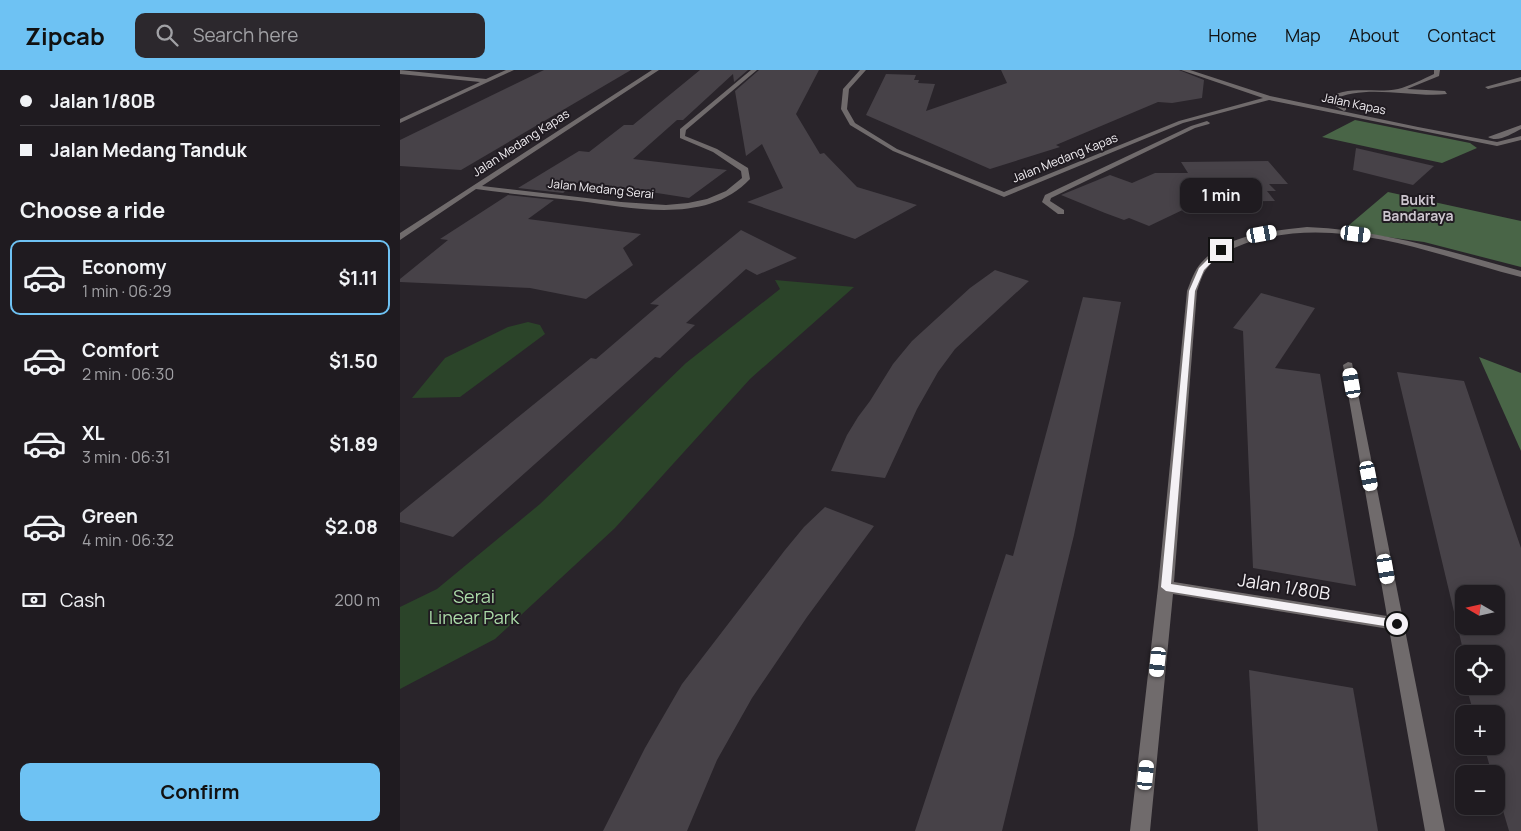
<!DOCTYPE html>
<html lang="en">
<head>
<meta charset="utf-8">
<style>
  :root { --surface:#1f1b20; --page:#2c282d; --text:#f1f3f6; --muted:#a1a1a5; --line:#3c393e; --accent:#6ec2f3 }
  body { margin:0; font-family:Manrope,sans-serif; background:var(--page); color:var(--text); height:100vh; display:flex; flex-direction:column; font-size:19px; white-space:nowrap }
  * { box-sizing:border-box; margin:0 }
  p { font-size:16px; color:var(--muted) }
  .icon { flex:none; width:28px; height:28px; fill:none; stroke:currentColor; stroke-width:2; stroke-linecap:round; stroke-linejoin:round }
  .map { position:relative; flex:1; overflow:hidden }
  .details { display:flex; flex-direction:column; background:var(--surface); width:400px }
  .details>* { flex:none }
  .guide { display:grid; align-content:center; height:110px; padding:0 20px; background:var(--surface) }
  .needle { width:32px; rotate:279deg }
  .buttons { position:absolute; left:1055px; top:515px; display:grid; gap:10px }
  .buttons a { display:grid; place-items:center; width:50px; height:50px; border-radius:10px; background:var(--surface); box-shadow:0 2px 12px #0003,0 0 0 1px var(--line); font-size:25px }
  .end { position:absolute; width:22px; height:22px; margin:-11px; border:6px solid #f4f1f5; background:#111; box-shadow:0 0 0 2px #111 }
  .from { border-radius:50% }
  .bubble { position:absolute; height:35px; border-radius:10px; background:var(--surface); box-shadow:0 2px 12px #0003,0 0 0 1px var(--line); font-size:16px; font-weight:700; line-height:35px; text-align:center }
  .car { position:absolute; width:15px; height:30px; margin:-15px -8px; border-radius:6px; box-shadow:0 0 4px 1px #0007; background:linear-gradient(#fff 24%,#345 0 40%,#fff 0 76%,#345 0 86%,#fff 0) }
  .guide b { display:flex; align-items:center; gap:18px; height:48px; font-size:19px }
  .guide b+b { border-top:1px solid var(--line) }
  .guide i { width:12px; height:12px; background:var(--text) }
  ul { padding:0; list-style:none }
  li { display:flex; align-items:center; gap:15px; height:75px; margin:0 10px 8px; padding:0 10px; border:2px solid transparent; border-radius:10px }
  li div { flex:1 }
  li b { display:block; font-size:19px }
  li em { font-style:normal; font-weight:700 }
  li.active { border-color:var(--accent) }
  li>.icon { width:45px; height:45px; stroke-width:1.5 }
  h2 { padding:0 20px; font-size:22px; line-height:60px }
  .pay { display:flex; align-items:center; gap:12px; height:55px; padding:0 20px; font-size:19px }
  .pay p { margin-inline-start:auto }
  .action { display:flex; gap:10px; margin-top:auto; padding:10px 20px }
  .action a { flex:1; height:58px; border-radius:10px; background:var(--accent); color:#111; font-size:20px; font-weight:700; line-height:58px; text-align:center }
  header { display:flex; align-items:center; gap:30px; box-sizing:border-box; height:70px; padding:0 25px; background:var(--accent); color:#111 }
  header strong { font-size:24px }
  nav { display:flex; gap:28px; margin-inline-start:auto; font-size:18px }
  .search { width:350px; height:45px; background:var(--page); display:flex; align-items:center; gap:12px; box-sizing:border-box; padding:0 18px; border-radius:10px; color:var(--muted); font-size:19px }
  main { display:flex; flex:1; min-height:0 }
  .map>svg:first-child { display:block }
  .green { fill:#2b4429 }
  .forest { fill:#496547 }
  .building { fill:#474248; fill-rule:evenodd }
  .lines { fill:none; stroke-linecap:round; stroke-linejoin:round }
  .minor { fill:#706b6c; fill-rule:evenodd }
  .route { fill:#f4f1f5 }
  .labels { text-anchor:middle; stroke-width:4; stroke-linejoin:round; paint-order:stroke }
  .far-street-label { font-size:12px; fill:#f4f1f5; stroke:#201b21 }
  .far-neighbourhood-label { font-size:14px; font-weight:bold; fill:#cdc6cf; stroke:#201b21 }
  .near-street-label { font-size:18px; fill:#f4f1f5; stroke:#201b21 }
  .near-park-label { font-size:18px; fill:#abdba8; stroke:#201b21 }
</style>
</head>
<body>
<header>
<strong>Zipcab</strong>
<div class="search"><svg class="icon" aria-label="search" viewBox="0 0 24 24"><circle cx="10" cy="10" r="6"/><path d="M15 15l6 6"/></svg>Search here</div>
<nav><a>Home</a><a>Map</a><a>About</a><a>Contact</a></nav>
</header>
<main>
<section class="details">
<div class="guide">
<b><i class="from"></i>Jalan 1/80B</b>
<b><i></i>Jalan Medang Tanduk</b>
</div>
<h2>Choose a ride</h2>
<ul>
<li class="active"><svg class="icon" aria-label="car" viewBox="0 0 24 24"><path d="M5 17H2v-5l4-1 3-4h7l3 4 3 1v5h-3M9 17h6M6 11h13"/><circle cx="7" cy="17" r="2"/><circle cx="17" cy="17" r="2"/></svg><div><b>Economy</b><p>1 min · 06:29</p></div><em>$1.11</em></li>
<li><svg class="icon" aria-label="car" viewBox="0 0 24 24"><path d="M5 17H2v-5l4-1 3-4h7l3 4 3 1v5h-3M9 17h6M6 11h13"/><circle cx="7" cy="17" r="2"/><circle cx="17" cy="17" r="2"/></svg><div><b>Comfort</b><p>2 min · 06:30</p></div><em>$1.50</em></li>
<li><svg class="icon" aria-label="car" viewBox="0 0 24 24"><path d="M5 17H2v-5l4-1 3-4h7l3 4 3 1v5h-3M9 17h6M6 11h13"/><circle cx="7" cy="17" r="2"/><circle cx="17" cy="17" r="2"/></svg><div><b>XL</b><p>3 min · 06:31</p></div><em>$1.89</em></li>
<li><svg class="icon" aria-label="car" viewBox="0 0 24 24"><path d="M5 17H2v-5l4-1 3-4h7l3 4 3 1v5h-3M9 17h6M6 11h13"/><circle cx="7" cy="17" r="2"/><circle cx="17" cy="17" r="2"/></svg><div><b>Green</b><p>4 min · 06:32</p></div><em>$2.08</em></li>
</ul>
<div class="pay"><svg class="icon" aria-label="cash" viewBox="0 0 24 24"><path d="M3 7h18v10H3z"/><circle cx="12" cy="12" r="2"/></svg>Cash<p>200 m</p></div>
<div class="action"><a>Confirm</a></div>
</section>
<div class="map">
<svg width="1121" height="761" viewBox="0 0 1121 761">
  <rect width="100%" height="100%" fill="#29242a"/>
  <g class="green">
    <path d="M375 210 454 217 350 309 215 458 95 569 0 619V537L37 519 140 434 286 293 380 219Z"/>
    <path d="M128 252 140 255 145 264 60 327 12 328 45 288 108 257Z"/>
  </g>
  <g class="forest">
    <path d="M955 50 1070 73 1077 78 1042 93 922 67Z"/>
    <path d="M988 122 1121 151V197L1024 172 942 161Z"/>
    <path d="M1079 287 1121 303V381Z"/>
  </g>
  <g class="building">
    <path d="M144 0H231L61 100 0 96V70Z"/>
    <path d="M300 0H348L334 12 333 4 283 50H277L233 89 327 100 289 128 180 111 163 123 118 118 179 81 189 82 224 55H233Z"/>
    <path d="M359 0H419L396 44 420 84 424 83 457 117 517 135 455 169 347 132 383 118 362 74 346 86 335 21Z"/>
    <path d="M601 0H779L804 10 802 28 772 33 758 32 656 75 660 77 590 99 466 45 486 4 516 5 514 10H519L518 13 535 14 526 41 607 13Z"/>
    <path d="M956 78 1034 96 1013 115 953 100Z"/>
    <path d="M868 91 888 114H869L876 121H867L875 131 816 132 812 126 749 156 729 148 724 150 705 143 661 125 710 105 732 113 755 103H788L781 92Z"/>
    <path d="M108 125 154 130 128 149 241 164 223 178 233 195 186 229 130 218 0 212V209L48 170 40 169Z"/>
    <path d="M341 160 397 188 357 205 346 199 286 253 295 255 260 288 255 287 53 467 0 452V443L191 288 196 289 259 235 250 234Z"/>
    <path d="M595 200 629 211 555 279 538 302 517 339 485 408 431 401 447 365 458 347 470 331 493 294 512 271 570 218Z"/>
    <path d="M861 223 915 238 875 298 920 304 956 516 853 498 843 261 833 258Z"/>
    <path d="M683 227 721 232 674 465 602 761H515L606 484 613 486Z"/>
    <path d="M997 302 1064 311 1121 478V761H1109L1096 717V704H1092L1084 676H1096V644H1074L1066 616H1096V584H1064ZM1064 524H1096V556H1064Z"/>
    <path d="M425 437 474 456 407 547 352 628 317 690 287 761H203L245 678 282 614 385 480 404 457Z"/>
    <path d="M849 600 953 618 978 761H858Z"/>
  </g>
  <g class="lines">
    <g class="minor">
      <path d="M0 0 86 9 106 0H114L0 53V49L80 12 0 4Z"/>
      <path d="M252 0H259L82 116 221 132 266 135 288 133 307 129 326 121 342 108 341 101 313 82 280 68V59L351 0H357L286 60 285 66 317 79 348 98 350 109C307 155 233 138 179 131 145 127 111 124 76 119L0 170V163Z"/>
      <path d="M460 0H466L449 19 447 39 455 53 497 79 604 122 779 51 863 28 781 0H790L870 26 1018 57 1097 72 1121 66V70L1097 76 869 30 783 53 604 127 493 81 450 55 441 39 443 19Z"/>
      <path d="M1034 0H1040L1039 6 1007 19 1045 21 1047 24C1012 28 965 13 933 30L946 38V40L944 41 925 30C946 14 975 24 998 19 1010 16 1023 9 1034 4Z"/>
      <path d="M1121 7V11L1088 19 1085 17Z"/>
      <path d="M807 51 810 53 809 54 795 58 651 128 650 131 664 140V144H658L642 132 645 125 791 56Z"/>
      <path d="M1121 55V59C1111 64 1098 73 1088 67Z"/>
      <path d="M907 157C982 160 1049 181 1121 201V207C1034 185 943 145 853 171 837 176 819 183 808 197 802 204 800 213 797 221L774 512 987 546 943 295 948 292 952 293 1045 761H1025L989 559 773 524 750 761H730L758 517 787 221C791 211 794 201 801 193 826 164 872 161 907 157Z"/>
    </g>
  </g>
  <path class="route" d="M819 178 824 180 804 200 795 221 771 514 997 550 1000 551V557L997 558 766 521 761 517 789 221 799 198Z"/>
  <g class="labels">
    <g class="far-street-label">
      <text transform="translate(954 34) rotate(12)" y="4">Jalan Kapas</text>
      <text transform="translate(121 73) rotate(-33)" y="4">Jalan Medang Kapas</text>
      <text transform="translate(665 88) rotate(-22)" y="4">Jalan Medang Kapas</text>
      <text transform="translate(201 119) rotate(6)" y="4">Jalan Medang Serai</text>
    </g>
    <g class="far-neighbourhood-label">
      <text x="1018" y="135">Bukit<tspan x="1018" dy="16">Bandaraya</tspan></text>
    </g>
    <g class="near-street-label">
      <text transform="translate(884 517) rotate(9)" y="6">Jalan 1/80B</text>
    </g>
    <g class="near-park-label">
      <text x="74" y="533">Serai<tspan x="74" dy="21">Linear Park</tspan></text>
    </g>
  </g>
</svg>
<div class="buttons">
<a><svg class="needle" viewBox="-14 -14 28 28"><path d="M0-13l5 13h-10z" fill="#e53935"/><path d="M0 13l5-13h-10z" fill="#a1a1a5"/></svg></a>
<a><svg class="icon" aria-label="locate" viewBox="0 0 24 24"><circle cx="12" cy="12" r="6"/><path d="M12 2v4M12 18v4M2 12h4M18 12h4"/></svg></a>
<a>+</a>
<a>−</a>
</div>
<i class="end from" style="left:997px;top:554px"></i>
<i class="end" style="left:821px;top:180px"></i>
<div class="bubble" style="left:780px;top:108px;width:82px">1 min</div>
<i class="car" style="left:862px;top:164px;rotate:80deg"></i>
<i class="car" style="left:956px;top:164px;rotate:97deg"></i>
<i class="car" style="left:952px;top:313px;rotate:350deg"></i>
<i class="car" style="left:969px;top:406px;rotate:169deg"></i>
<i class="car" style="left:986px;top:499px;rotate:170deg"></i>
<i class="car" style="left:758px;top:592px;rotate:186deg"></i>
<i class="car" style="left:746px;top:705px;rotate:6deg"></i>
</div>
</main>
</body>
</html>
